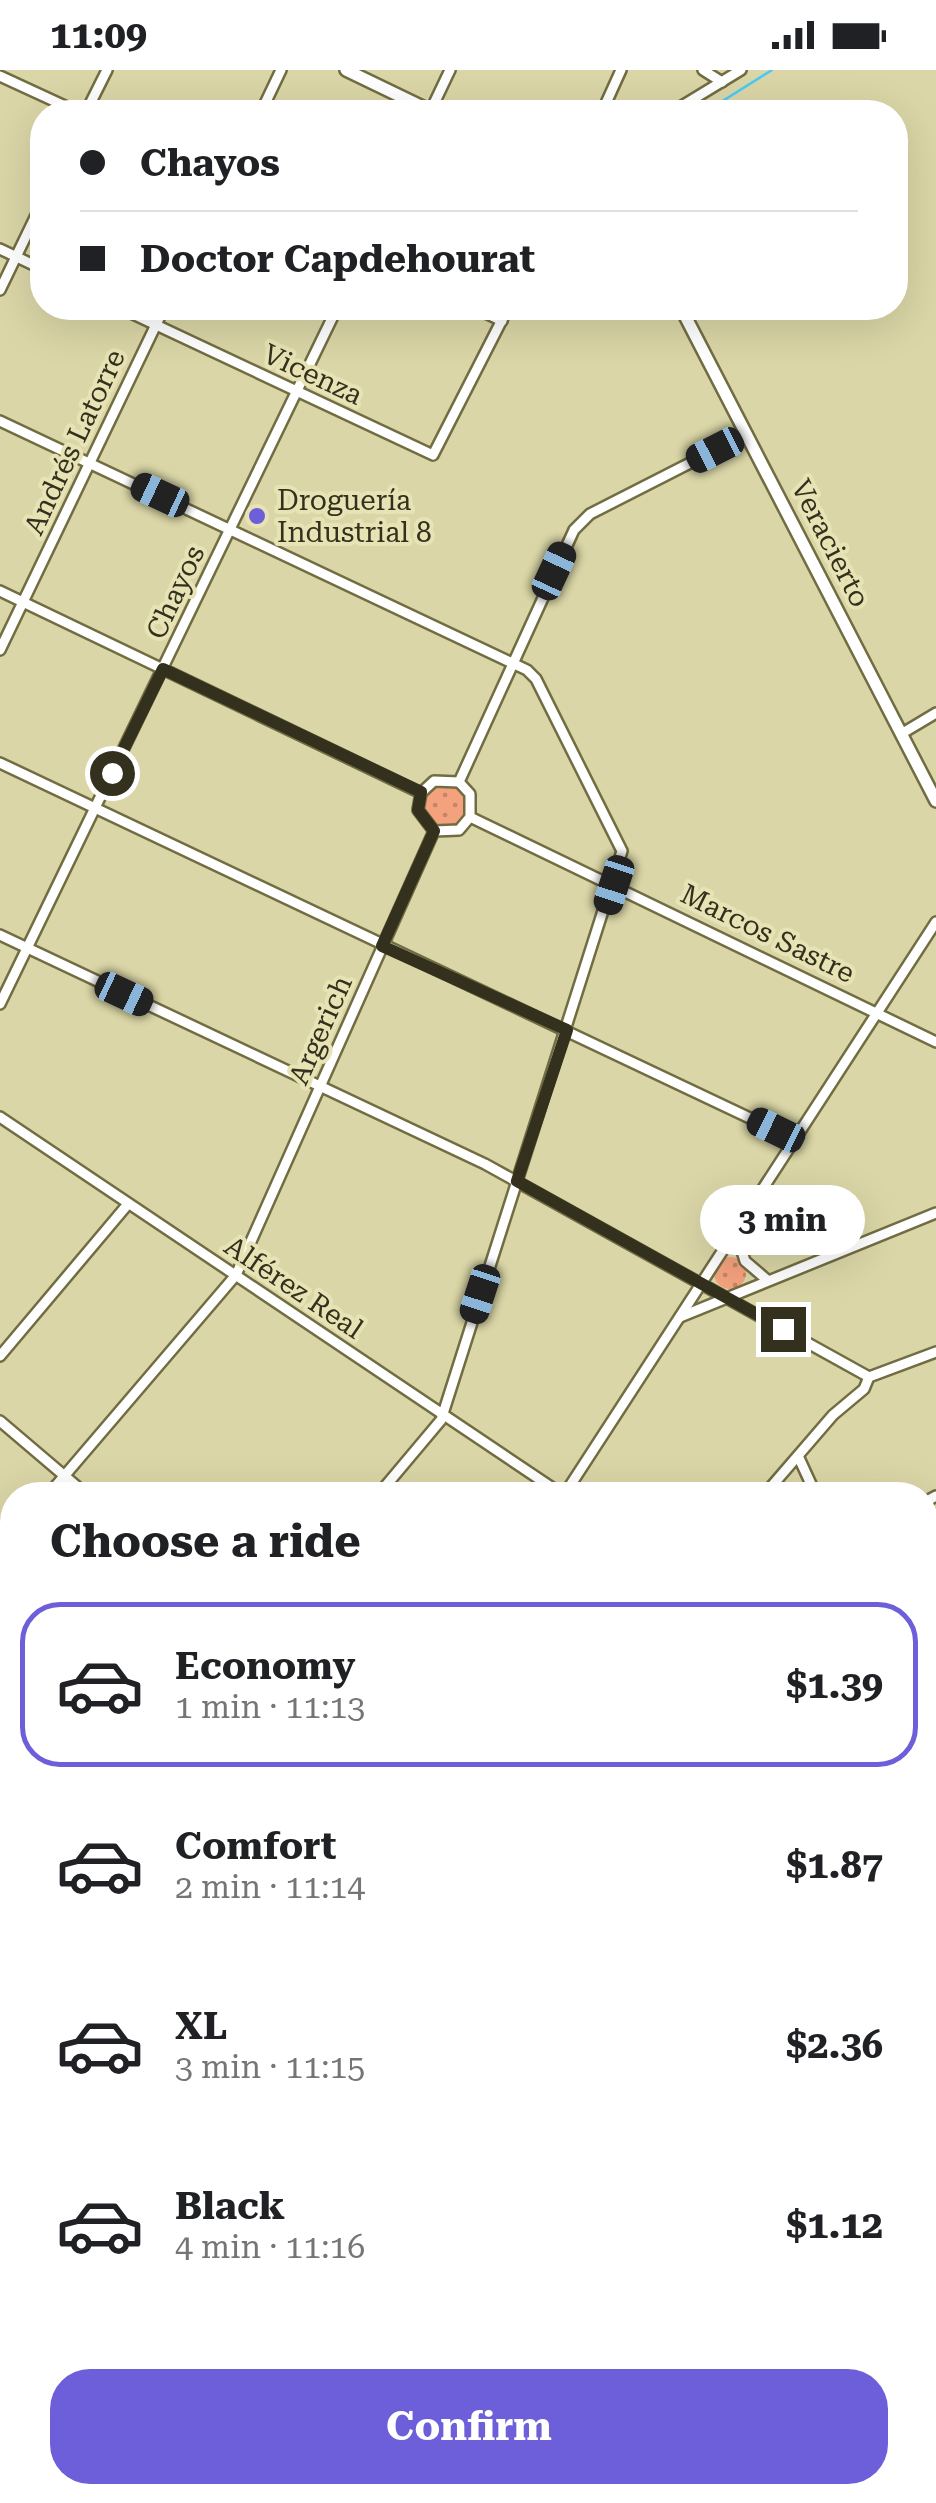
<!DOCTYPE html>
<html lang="en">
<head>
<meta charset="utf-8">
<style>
  :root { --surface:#fff; --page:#f6f6f6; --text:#202124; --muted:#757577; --line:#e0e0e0; --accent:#6d5fd9 }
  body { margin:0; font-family:"Roboto Serif",serif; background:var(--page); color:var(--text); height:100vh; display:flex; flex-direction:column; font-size:38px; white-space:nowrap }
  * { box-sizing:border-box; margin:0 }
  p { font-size:32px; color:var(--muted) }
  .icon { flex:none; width:55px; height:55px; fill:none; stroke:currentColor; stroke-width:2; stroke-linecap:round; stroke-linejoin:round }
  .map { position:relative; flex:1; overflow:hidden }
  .panel { position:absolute; left:0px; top:1412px; width:938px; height:1022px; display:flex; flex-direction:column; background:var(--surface); border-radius:40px 40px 0 0; box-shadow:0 10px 40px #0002 }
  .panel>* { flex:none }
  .top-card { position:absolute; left:30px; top:30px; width:878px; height:220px; border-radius:40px; box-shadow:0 10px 40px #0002; display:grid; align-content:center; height:220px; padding:0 50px; background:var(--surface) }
  .end { position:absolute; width:45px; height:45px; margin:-22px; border:12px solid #33311e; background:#fff; box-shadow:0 0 0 5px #fff }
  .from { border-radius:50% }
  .bubble { position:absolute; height:70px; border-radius:35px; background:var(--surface); box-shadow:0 10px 40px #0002; font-size:32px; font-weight:700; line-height:70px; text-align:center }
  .car { position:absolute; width:30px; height:60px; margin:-30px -15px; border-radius:12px; box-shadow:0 0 8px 2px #0007; background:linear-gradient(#222 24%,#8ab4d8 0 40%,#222 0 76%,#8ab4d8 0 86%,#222 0) }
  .top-card b { display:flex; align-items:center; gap:35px; height:95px; font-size:38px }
  .top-card b+b { border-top:2px solid var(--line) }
  .top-card i { width:25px; height:25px; background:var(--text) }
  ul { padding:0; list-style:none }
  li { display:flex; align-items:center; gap:30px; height:165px; margin:0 20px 15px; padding:0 30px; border:5px solid transparent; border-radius:40px }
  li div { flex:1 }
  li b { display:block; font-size:38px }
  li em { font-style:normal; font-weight:700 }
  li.active { border-color:var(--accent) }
  li>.icon { width:90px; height:90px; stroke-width:1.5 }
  h2 { padding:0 50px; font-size:45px; line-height:120px }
  .action { display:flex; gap:20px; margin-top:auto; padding:20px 50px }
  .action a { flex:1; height:115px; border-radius:40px; background:var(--accent); color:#fff; font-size:40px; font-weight:700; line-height:115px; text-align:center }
  .status { display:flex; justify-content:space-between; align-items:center; height:70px; padding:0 50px; background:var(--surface); direction:ltr }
  .status svg { height:28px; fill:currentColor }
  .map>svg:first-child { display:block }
  .grass { fill:url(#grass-dots) }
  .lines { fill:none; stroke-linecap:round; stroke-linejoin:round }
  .stream { stroke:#48caf5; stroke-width:2.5 }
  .minor-casing { stroke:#716d42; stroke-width:14 }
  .tertiary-casing { stroke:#716d42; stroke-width:16 }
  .secondary-casing { stroke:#716d42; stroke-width:19 }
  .minor { stroke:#fff; stroke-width:9 }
  .tertiary { stroke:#fff; stroke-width:11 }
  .secondary { stroke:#fff; stroke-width:14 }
  .route { stroke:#33311e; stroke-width:12 }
  .poi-dot { fill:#6d5fd9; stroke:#e7e3b4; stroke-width:4 }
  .labels { text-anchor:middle; stroke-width:8; stroke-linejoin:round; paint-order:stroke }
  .street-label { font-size:28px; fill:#33311e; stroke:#e7e3b4 }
  .poi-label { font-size:28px; fill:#33311e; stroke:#e7e3b4; text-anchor:start }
</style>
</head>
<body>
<div class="status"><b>11:09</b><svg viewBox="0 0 49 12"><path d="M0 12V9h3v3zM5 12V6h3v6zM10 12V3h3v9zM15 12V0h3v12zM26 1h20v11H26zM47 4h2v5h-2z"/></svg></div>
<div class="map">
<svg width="936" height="2433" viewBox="0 0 936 2433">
  <defs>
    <pattern id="grass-dots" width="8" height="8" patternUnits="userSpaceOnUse" patternTransform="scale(2.5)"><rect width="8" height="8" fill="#f4a27e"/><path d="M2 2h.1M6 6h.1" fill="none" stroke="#c68567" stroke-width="1.8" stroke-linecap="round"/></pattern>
  </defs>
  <rect width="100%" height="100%" fill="#dad6a7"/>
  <g class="grass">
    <circle cx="445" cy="735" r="22"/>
    <circle cx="730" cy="1203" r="16"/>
  </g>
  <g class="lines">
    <path class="stream" d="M705 42 772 0"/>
    <defs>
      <g id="minor">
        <path d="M703 0 722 12"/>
        <path d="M0 6 78 42"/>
        <path d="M86 42 107 0"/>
        <path d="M261 42 281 0"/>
        <path d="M430 42 450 0"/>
        <path d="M602 42 621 0"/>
        <path d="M672 42 741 0"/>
        <path d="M0 179 42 199"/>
        <path d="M0 220 42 133"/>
        <path d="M120 238 433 385 508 238"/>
        <path d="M475 238 502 251"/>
        <path d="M0 351 527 600 536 609 622 781 441 1350 378 1425"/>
        <path d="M0 521 421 723"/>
        <path d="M0 580 164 238"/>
        <path d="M901 664 936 643"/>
        <path d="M0 693 794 1069"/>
        <path d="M459 712 574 460 590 444 747 364"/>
        <path d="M470 747 936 972"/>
        <path d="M434 761 418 740 421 723 434 711 459 712"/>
        <path d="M434 761 459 760 470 747V724L459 712"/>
        <path d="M0 865 485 1094 869 1307"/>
        <path d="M0 934 337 238"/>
        <path d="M0 1047 563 1425"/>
        <path d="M736 1162 745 1191 766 1209"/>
        <path d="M680 1247 936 1143"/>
        <path d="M0 1286 128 1134"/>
        <path d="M0 1351 87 1425"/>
        <path d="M799 1388 816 1425"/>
        <path d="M48 1425 236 1205 434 761"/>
        <path d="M564 1425 936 852"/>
        <path d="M764 1425 833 1345 864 1319 869 1307 936 1282"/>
        <path d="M925 1432 936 1426"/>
        <path d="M0 1480 12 1466"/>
        <path d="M0 1550 12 1561"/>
        <path d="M925 1573 936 1569"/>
        <path d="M0 1754 12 1764"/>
        <path d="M925 1772 936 1767"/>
        <path d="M0 1862 12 1847"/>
        <path d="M925 1937 936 1933"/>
        <path d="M0 1958 12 1968"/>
        <path d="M925 2090 936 2089"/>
        <path d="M0 2251 12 2237"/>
        <path d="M925 2292 936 2289"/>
        <path d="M0 2313 12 2323"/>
        <path d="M586 2422 589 2433"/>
        <path d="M765 2422 768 2433"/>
        <path d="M924 2422 927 2433"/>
        <path d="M27 2433 36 2422"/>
        <path d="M233 2433 242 2422"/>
        <path d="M411 2433 420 2422"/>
      </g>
      <g id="tertiary">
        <path d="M346 0 433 42"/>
        <path d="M681 238 936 731"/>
      </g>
      <g id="secondary">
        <path d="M0 2163 12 2173"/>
        <path d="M301 2422 313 2433"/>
      </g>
    </defs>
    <use href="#minor" class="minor-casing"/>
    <use href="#tertiary" class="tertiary-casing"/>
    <use href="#secondary" class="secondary-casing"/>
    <use href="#minor" class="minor"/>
    <use href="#tertiary" class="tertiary"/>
    <use href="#secondary" class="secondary"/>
  </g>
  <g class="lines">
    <path class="route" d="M112 703 163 599 421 722 418 740 434 761 382 876 567 960 517 1111 783 1259"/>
  </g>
  <circle class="poi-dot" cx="257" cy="446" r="10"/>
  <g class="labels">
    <g class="street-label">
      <text transform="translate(313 304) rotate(25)" y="10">Vicenza</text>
      <text transform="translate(74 372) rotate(-65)" y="10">Andrés Latorre</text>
      <text transform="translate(831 473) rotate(63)" y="10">Veracierto</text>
      <text transform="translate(175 522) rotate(-65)" y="10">Chayos</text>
      <text transform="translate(768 863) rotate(26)" y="10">Marcos Sastre</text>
      <text transform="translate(320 960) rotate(-66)" y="10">Argerich</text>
      <text transform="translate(294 1217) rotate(34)" y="10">Alférez Real</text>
    </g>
    <g class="poi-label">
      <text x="277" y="440">Droguería<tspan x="277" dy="32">Industrial 8</tspan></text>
    </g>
  </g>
</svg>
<i class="end from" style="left:112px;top:703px"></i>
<i class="end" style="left:783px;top:1259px"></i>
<div class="bubble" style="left:700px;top:1115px;width:165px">3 min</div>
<i class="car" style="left:715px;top:380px;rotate:243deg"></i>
<i class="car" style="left:160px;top:425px;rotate:295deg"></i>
<i class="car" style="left:554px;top:501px;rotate:25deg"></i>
<i class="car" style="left:614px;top:815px;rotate:198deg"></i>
<i class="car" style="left:124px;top:924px;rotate:115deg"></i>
<i class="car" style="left:776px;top:1060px;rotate:296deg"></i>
<i class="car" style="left:480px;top:1224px;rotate:198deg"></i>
<div class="top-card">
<b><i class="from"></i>Chayos</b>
<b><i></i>Doctor Capdehourat</b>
</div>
<section class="panel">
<h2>Choose a ride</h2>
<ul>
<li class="active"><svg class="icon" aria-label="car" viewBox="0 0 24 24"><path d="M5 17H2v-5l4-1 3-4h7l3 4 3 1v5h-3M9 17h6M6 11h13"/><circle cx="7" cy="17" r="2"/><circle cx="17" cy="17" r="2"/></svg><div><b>Economy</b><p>1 min · 11:13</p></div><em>$1.39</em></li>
<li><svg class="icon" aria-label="car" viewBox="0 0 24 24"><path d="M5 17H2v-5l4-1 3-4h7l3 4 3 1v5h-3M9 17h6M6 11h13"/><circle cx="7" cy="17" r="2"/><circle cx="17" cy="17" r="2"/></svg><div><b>Comfort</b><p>2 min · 11:14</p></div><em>$1.87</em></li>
<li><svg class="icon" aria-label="car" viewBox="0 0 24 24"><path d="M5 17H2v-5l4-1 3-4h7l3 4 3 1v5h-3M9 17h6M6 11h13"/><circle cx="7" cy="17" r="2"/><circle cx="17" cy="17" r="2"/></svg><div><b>XL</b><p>3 min · 11:15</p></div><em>$2.36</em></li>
<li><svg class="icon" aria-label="car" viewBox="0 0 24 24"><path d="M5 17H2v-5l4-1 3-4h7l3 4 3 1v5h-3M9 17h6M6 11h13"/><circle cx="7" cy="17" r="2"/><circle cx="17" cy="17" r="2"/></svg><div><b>Black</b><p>4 min · 11:16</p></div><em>$1.12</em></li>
</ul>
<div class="action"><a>Confirm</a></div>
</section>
</div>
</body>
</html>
